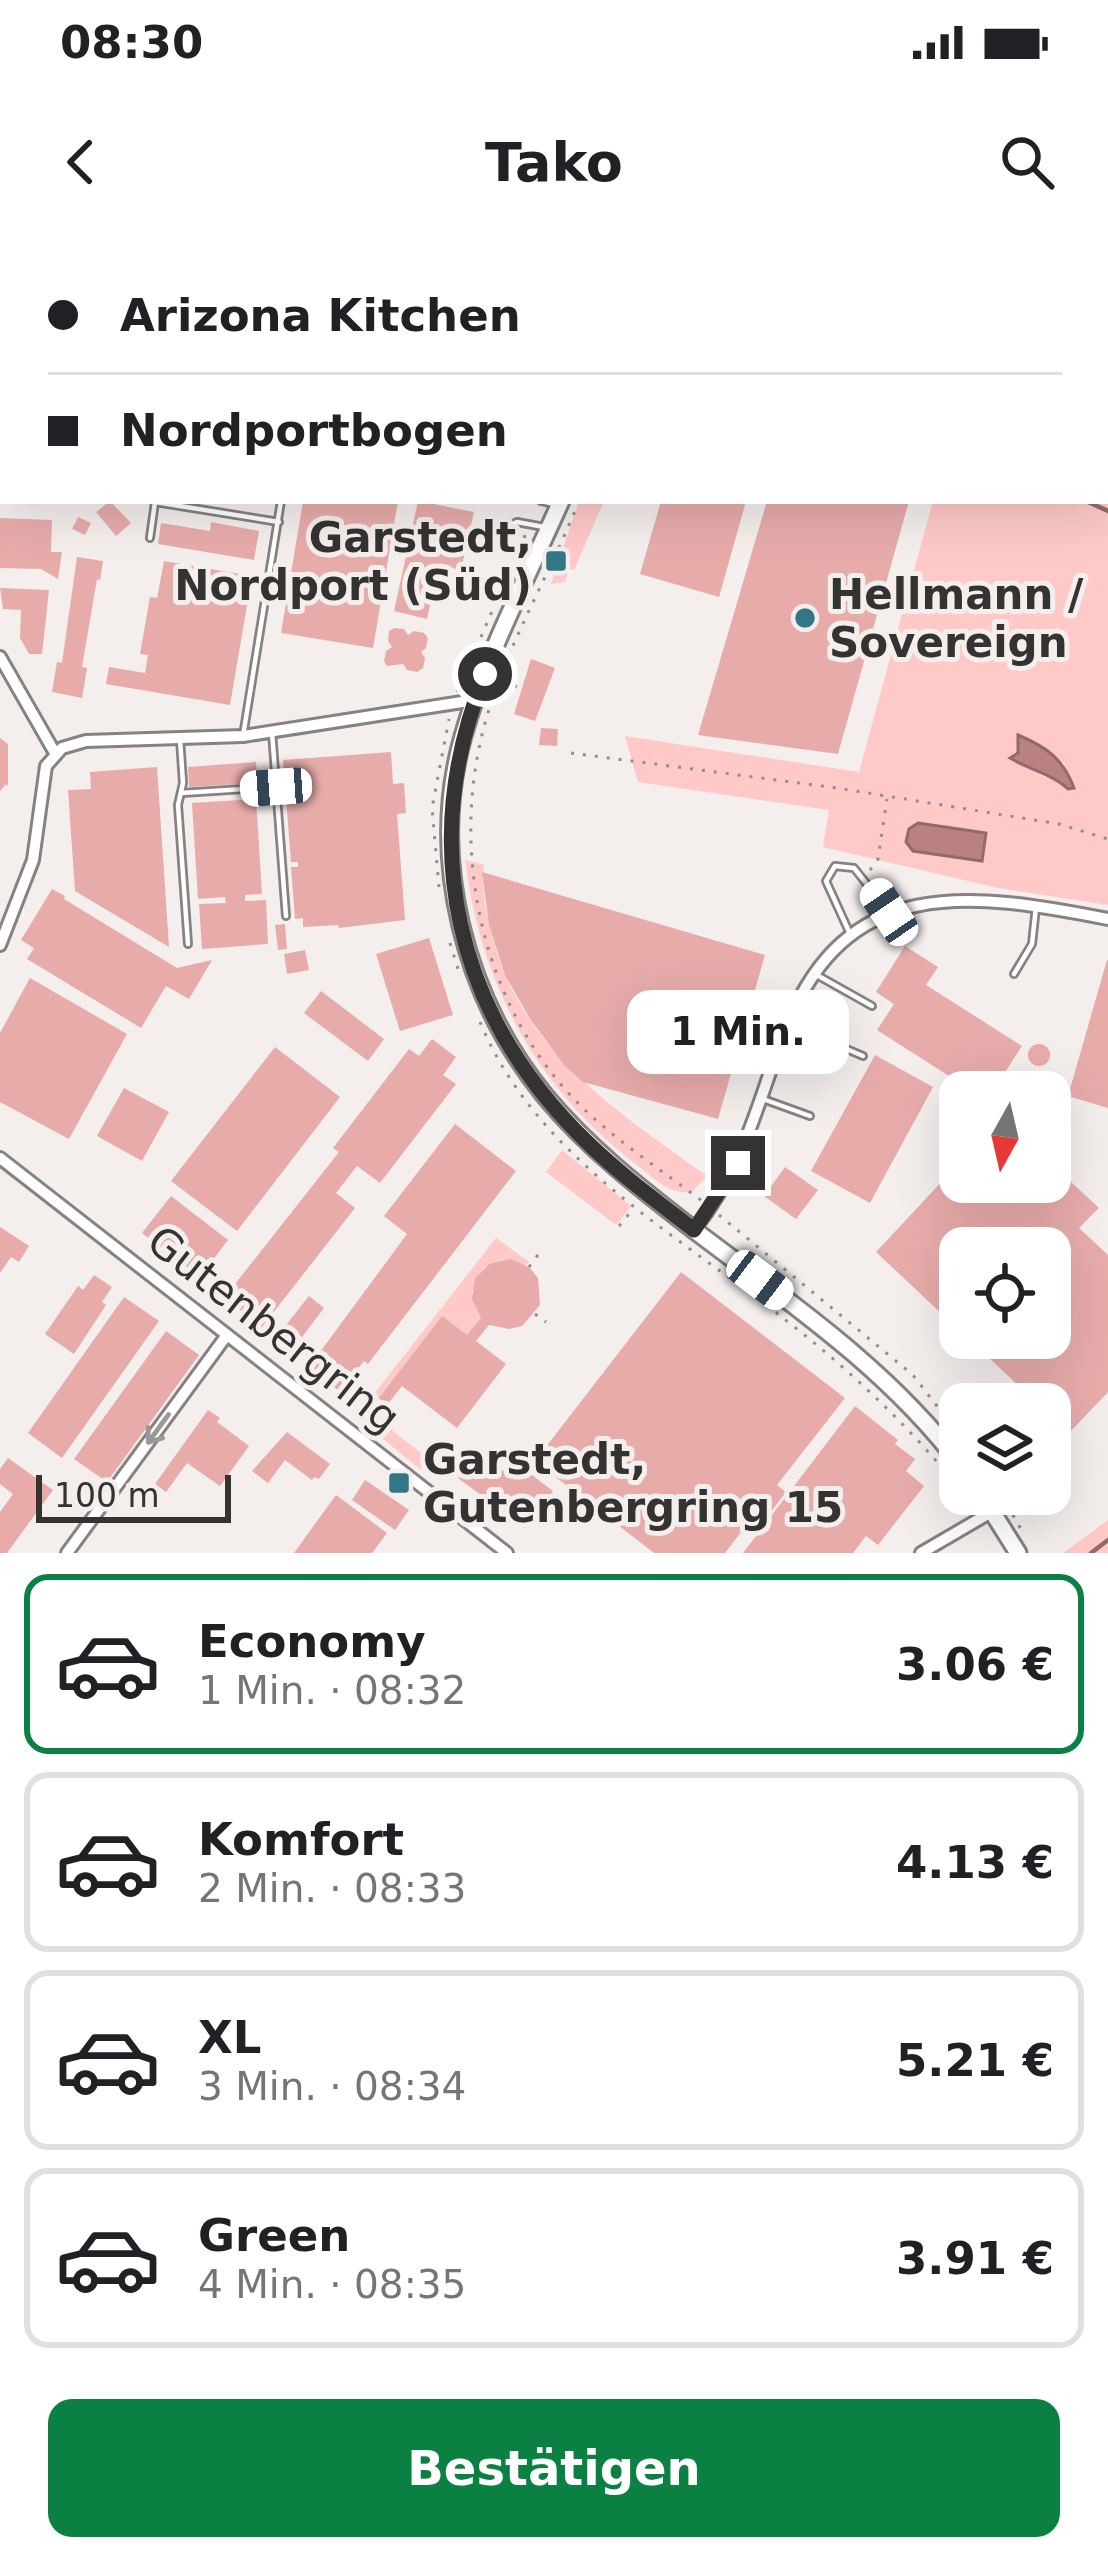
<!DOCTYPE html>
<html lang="de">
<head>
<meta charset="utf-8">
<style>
  :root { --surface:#fff; --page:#f2f2f2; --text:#202124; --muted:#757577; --line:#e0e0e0; --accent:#0b8043 }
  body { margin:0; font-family:"DejaVu Sans",sans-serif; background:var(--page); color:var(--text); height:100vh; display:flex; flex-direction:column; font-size:45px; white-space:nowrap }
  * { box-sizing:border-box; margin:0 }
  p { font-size:39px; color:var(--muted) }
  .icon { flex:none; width:66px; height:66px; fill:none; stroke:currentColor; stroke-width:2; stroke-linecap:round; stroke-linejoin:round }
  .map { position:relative; height:1313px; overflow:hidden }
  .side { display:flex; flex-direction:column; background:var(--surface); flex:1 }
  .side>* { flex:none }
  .banner { position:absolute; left:0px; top:0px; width:1110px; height:264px; box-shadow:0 12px 48px #0002; display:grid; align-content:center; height:264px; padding:0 48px; background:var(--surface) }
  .needle { width:78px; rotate:188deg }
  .tools { position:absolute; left:939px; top:831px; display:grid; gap:24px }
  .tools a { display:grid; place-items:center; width:132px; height:132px; border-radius:24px; background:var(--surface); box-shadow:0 12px 48px #0002; font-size:60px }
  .scale { position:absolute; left:36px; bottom:30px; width:195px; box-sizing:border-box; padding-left:12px; border:6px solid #353332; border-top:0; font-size:33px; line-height:42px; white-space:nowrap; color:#353332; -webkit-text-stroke:9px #f4eeed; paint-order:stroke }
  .end { position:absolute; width:54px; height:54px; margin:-27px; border:15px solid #353332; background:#fff; box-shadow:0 0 0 6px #fff }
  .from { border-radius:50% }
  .bubble { position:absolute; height:84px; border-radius:24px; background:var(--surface); box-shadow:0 12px 48px #0002; font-size:39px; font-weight:700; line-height:84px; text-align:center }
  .car { position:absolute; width:36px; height:72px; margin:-36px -18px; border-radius:15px; box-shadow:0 0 9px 3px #0007; background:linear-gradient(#fff 24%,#345 0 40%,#fff 0 76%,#345 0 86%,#fff 0) }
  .banner b { display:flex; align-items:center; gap:42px; height:114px; font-size:45px }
  .banner b+b { border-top:3px solid var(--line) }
  .banner i { width:30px; height:30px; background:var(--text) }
  ul { padding:21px 0 0; list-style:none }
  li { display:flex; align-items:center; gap:36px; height:180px; margin:0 24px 18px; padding:0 24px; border:6px solid var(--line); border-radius:24px }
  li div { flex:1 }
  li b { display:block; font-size:45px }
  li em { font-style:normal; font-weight:700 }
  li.active { border-color:var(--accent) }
  li>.icon { width:108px; height:108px; stroke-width:1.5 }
  .primary-button { display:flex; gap:24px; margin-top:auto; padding:24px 48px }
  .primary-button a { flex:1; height:138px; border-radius:24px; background:var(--accent); color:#fff; font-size:48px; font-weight:700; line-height:138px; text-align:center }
  .status { display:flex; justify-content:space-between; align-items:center; height:84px; padding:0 60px; background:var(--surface); direction:ltr }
  .status svg { height:33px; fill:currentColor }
  header { display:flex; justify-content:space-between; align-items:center; height:156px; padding:0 48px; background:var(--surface); font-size:54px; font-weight:700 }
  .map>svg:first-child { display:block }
  .green { fill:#fec9c7; fill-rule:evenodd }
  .water { fill:#b98281; stroke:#916a69; stroke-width:3 }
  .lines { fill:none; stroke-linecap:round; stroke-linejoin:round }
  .stream { stroke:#916a69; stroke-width:4.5 }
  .building { fill:#e7acaa }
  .service-casing { stroke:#878181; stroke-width:10 }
  .minor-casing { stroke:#878181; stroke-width:16 }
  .secondary-casing { stroke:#878181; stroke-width:21 }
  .path { stroke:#928e8d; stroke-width:3; stroke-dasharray:3 9; stroke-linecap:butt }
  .service { stroke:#fff; stroke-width:4.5 }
  .minor { stroke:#fff; stroke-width:10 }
  .secondary { stroke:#fff; stroke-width:15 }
  .oneway { stroke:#9a9998 }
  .route { stroke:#353332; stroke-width:15 }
  .poi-dot { fill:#337786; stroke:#f4eeed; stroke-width:4.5 }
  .labels { text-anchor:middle; stroke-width:10; stroke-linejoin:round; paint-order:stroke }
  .poi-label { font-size:42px; font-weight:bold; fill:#353332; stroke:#f4eeed; text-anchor:start }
  .street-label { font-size:42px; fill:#353332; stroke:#f4eeed }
</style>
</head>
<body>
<div class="status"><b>08:30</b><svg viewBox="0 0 49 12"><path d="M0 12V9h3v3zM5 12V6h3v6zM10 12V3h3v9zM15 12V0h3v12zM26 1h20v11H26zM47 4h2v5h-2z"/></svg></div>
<header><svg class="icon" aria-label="back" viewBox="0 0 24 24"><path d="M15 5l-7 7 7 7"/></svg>Tako<svg class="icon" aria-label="search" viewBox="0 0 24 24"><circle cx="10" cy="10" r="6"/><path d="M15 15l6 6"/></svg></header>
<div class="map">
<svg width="1108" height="1313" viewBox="0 0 1108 1313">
  <rect width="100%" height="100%" fill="#f4eeed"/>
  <g class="green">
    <path d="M745 0H960L961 3H756Z"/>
    <path d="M1108 68V665L998 648 823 607 829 570 638 542 625 496 859 532 933 261H1107ZM1018 513 1065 523 1056 536 1045 537 1011 517Z"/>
    <path d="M579 261H604L574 330 569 329 565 342 551 344Z"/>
    <path d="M465 620 484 625C480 649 487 676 493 699 522 811 619 873 707 936L692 952C669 955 654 938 637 925 536 848 481 745 465 620Z"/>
    <path d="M562 910 631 966 616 985 546 932Z"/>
    <path d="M496 998 529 1022 526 1025 503 1020 484 1028 472 1052 481 1078 467 1095 442 1077 369 1172 422 1214 421 1230 356 1177Z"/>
    <path d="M1108 1280V1313H1063Z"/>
  </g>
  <g class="water">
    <path d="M1018 495C1047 507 1063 519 1074 548L1068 549C1054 535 1030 530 1010 518L1018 513Z"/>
    <path d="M918 583 986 593 982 621 913 611 906 602 909 589Z"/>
  </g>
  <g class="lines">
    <g class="stream">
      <path d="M1086 261 1108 271"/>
      <path d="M1091 1313 1108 1300"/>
    </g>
  </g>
  <g class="building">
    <path d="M110 261 131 283 116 296 96 272Z"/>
    <path d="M303 261H398L373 408 281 393Z"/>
    <path d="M418 261 474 272 461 330 439 325 427 379 394 371Z"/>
    <path d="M661 261H746L719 357 640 334Z"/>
    <path d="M767 261H909L838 514 698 495Z"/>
    <path d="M78 277 91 283 85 295 72 289Z"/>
    <path d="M0 278 52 280 51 312H62L58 339 41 329 0 328Z"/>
    <path d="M211 282 259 291 254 320 158 304 161 283 210 291Z"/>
    <path d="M77 317 103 321 100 340 97 339 82 427 87 428 82 458 52 452 57 422 62 423Z"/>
    <path d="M164 321 252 336 230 465 106 444 109 427 145 433 148 415 140 414 150 357 157 358Z"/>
    <path d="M0 348 49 350 42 414H29L20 398 21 370 3 369Z"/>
    <path d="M394 388 404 389 408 395 414 391 424 393 428 398 426 408 421 412 425 418 423 428 417 432 407 430 403 424 387 426 384 421 386 411 392 407 388 401 389 391Z"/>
    <path d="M531 419 555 428 535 481 514 474Z"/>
    <path d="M541 488 558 489 557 506 539 505Z"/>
    <path d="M0 498 8 504V546L6 544 0 551Z"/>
    <path d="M391 512 393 544 404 543 406 573 397 574 405 680 339 688 338 685 303 687V678L295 679 291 627H298V622H291L283 520Z"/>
    <path d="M256 522 258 543 189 547 188 527Z"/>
    <path d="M157 527 169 707 75 651 68 550 91 549 90 532Z"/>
    <path d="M256 559 262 654 245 655V661L266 660 268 704 202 709 199 664 226 663 225 657 198 659 192 563Z"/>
    <path d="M482 632 765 715 718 879 583 842 565 826 530 779 505 735 489 685Z"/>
    <path d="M52 649 65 656 64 659 177 728 212 720 189 759 166 746 141 788 27 719 34 708 21 700Z"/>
    <path d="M285 684 287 709 278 710 275 685Z"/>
    <path d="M429 698 453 775 400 791 376 714Z"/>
    <path d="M905 706 938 727 926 745 1022 806 992 852H974L877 790 894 764 876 752Z"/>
    <path d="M305 710 309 730 287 734 284 714Z"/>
    <path d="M1107 720H1108V868L1068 856Z"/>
    <path d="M30 738 127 794 69 899 0 862V793Z"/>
    <path d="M321 751 384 799 368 821 304 773Z"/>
    <path d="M432 799 456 817 443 835 456 844 380 943 357 926 336 953 355 968 262 1087 224 1058 339 912 333 908 409 809 419 816Z"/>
    <circle cx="1039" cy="815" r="11"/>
    <path d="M275 807 340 857 237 991 171 941Z"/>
    <path d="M875 815 933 847 870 963 811 931Z"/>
    <path d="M124 848 169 872 142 921 97 896Z"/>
    <path d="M455 884 516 931 368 1124 364 1121 340 1152 309 1127 407 994 384 976Z"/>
    <path d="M960 922V942H1030L1051 961 1070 941 1099 968 1079 988 1108 1015V1152L1069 1193 1050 1175V1164H1038L968 1098H1050V1008H960V1091L876 1012Z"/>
    <path d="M785 927 818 950 796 979 764 956Z"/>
    <path d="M171 956 228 1000 200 1037 142 993Z"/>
    <path d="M0 987 29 1006 19 1022 11 1017 0 1033Z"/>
    <path d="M510 1019 529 1027 538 1038 540 1065 522 1086 509 1089 489 1085 476 1101 506 1124 457 1188 402 1146 387 1165 379 1158 442 1076 467 1095 481 1078 472 1059 475 1039 489 1024Z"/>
    <path d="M681 1032 845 1158 777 1245 786 1252 767 1277 758 1270 725 1313H654L535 1221Z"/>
    <path d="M94 1035 112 1047 102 1062 106 1065 74 1114 45 1094 78 1046 83 1050Z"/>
    <path d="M309 1056 324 1068 302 1097 286 1085Z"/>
    <path d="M124 1057 159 1081 62 1218 28 1193Z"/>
    <path d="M166 1091 199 1115 107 1242 74 1219Z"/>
    <path d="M855 1166 898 1200 895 1204 915 1219 906 1231 924 1246 878 1305 866 1296 853 1313H743Z"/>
    <path d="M208 1170 220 1178 217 1182 249 1206 220 1246 187 1223 166 1252 155 1244Z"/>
    <path d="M287 1192 330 1224 319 1239 314 1237 312 1240 285 1220 268 1243 252 1231Z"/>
    <path d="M478 1212 515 1240 524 1229 553 1251 525 1288 458 1238Z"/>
    <path d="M8 1218 53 1250 7 1313H0V1272L13 1254 0 1244V1229Z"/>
    <path d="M365 1240 409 1270 395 1290 352 1260Z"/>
    <path d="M336 1255 387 1293 372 1313H294Z"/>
  </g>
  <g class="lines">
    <defs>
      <g id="service">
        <path d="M673 0 684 2"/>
        <path d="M541 261 554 264"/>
        <path d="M500 290 517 282 544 287"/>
        <path d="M150 298 155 262 279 282"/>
        <path d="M272 492 286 676"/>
        <path d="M243 496 281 261"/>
        <path d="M180 499 183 543 178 565 188 704"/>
        <path d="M181 553 276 547"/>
        <path d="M851 696 826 641 835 626 854 628 889 672"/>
        <path d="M815 734 872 766"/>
        <path d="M1014 734 1032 704 1036 667"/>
        <path d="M793 786 863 816"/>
        <path d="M763 859 810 876"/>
      </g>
      <g id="minor">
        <path d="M0 417 55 513"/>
        <path d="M0 705 33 620 46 526 62 508 86 501 243 496 475 460"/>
        <path d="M0 918 507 1313"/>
        <path d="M694 990C748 919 754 871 785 791 845 633 970 652 1108 679"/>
        <path d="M67 1313 227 1095"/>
        <path d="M921 1313 993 1271"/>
      </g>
      <g id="secondary">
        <path d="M615 3V0"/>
        <path d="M561 261C527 338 486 415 463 496 428 620 465 758 545 856 588 908 641 949 694 990 789 1062 888 1129 960 1224"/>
        <path d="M981 1254 1018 1313"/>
      </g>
    </defs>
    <use href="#service" class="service-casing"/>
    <use href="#minor" class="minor-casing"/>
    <use href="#secondary" class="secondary-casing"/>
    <g class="path">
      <path d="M594 3V0"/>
      <path d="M633 3V0"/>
      <path d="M579 261C548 339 500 416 481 499 451 629 488 778 586 871 621 904 664 932 702 961"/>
      <path d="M503 441 523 449"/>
      <path d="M457 452 527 291"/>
      <path d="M571 513 837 548 1059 584 1108 599"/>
      <path d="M870 630 878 619 887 559"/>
      <path d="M439 647 432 568 449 479"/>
      <path d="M450 703 458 729"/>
      <path d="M480 782C536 917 672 991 783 1078 849 1129 907 1184 960 1249"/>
      <path d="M719 975 913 1135 960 1196"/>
      <path d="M619 986 633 969"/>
      <path d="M529 1027 540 1012"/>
      <path d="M535 1074 546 1082"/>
      <path d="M1001 1254 1022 1291"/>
    </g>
    <use href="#service" class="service"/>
    <use href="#minor" class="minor"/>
    <use href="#secondary" class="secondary"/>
  </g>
  <defs><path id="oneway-shaft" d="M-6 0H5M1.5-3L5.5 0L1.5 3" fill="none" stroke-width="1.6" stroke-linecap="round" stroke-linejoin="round" transform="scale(3)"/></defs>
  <use class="oneway" href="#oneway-shaft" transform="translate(158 1189) rotate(126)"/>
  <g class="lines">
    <path class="route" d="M485 434C416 606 455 775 588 903 621 935 658 962 694 990L738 923"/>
  </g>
  <g class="poi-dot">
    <rect x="544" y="309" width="24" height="24" rx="6"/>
    <circle cx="805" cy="378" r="12"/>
    <rect x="387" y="1231" width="24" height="24" rx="6"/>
  </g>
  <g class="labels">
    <g class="poi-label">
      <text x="532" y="312" text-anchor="end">Garstedt,<tspan x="532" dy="48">Nordport (Süd)</tspan></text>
      <text x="829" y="369">Hellmann /<tspan x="829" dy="48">Sovereign</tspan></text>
      <text x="423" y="1234">Garstedt,<tspan x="423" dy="48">Gutenbergring 15</tspan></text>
    </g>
    <g class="street-label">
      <text transform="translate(274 1089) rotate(38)" y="15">Gutenbergring</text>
    </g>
  </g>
</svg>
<div class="tools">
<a><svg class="needle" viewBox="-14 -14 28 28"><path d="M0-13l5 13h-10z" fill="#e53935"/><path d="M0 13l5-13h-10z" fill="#757577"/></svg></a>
<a><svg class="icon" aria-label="locate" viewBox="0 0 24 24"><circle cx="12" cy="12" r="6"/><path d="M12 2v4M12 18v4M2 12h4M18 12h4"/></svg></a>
<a><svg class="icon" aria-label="layers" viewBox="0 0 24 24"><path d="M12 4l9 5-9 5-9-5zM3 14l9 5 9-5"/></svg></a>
</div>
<div class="scale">100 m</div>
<i class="end from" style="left:485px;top:434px"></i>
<i class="end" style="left:738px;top:923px"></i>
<div class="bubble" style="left:627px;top:750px;width:222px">1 Min.</div>
<i class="car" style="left:276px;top:547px;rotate:266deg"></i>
<i class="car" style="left:889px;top:672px;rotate:326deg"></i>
<i class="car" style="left:760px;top:1040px;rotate:127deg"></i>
<div class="banner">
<b><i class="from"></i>Arizona Kitchen</b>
<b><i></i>Nordportbogen</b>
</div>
</div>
<section class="side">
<ul>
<li class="active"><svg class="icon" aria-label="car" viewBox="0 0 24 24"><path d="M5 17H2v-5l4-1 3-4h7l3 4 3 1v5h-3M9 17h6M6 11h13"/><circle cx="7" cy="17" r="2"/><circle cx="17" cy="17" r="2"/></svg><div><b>Economy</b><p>1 Min. · 08:32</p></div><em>3.06 €</em></li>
<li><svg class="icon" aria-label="car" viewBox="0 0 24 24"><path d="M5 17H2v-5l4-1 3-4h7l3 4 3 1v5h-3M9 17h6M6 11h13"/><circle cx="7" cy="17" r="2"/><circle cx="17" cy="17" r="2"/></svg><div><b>Komfort</b><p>2 Min. · 08:33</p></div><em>4.13 €</em></li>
<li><svg class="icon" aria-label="car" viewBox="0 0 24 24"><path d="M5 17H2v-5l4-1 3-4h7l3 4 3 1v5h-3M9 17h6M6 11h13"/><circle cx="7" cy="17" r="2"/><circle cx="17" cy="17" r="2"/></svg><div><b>XL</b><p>3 Min. · 08:34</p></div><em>5.21 €</em></li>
<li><svg class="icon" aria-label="car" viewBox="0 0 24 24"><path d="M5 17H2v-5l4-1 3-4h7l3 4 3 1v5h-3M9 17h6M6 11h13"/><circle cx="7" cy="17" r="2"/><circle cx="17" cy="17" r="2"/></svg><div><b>Green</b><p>4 Min. · 08:35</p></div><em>3.91 €</em></li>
</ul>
<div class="primary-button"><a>Bestätigen</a></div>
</section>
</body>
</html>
